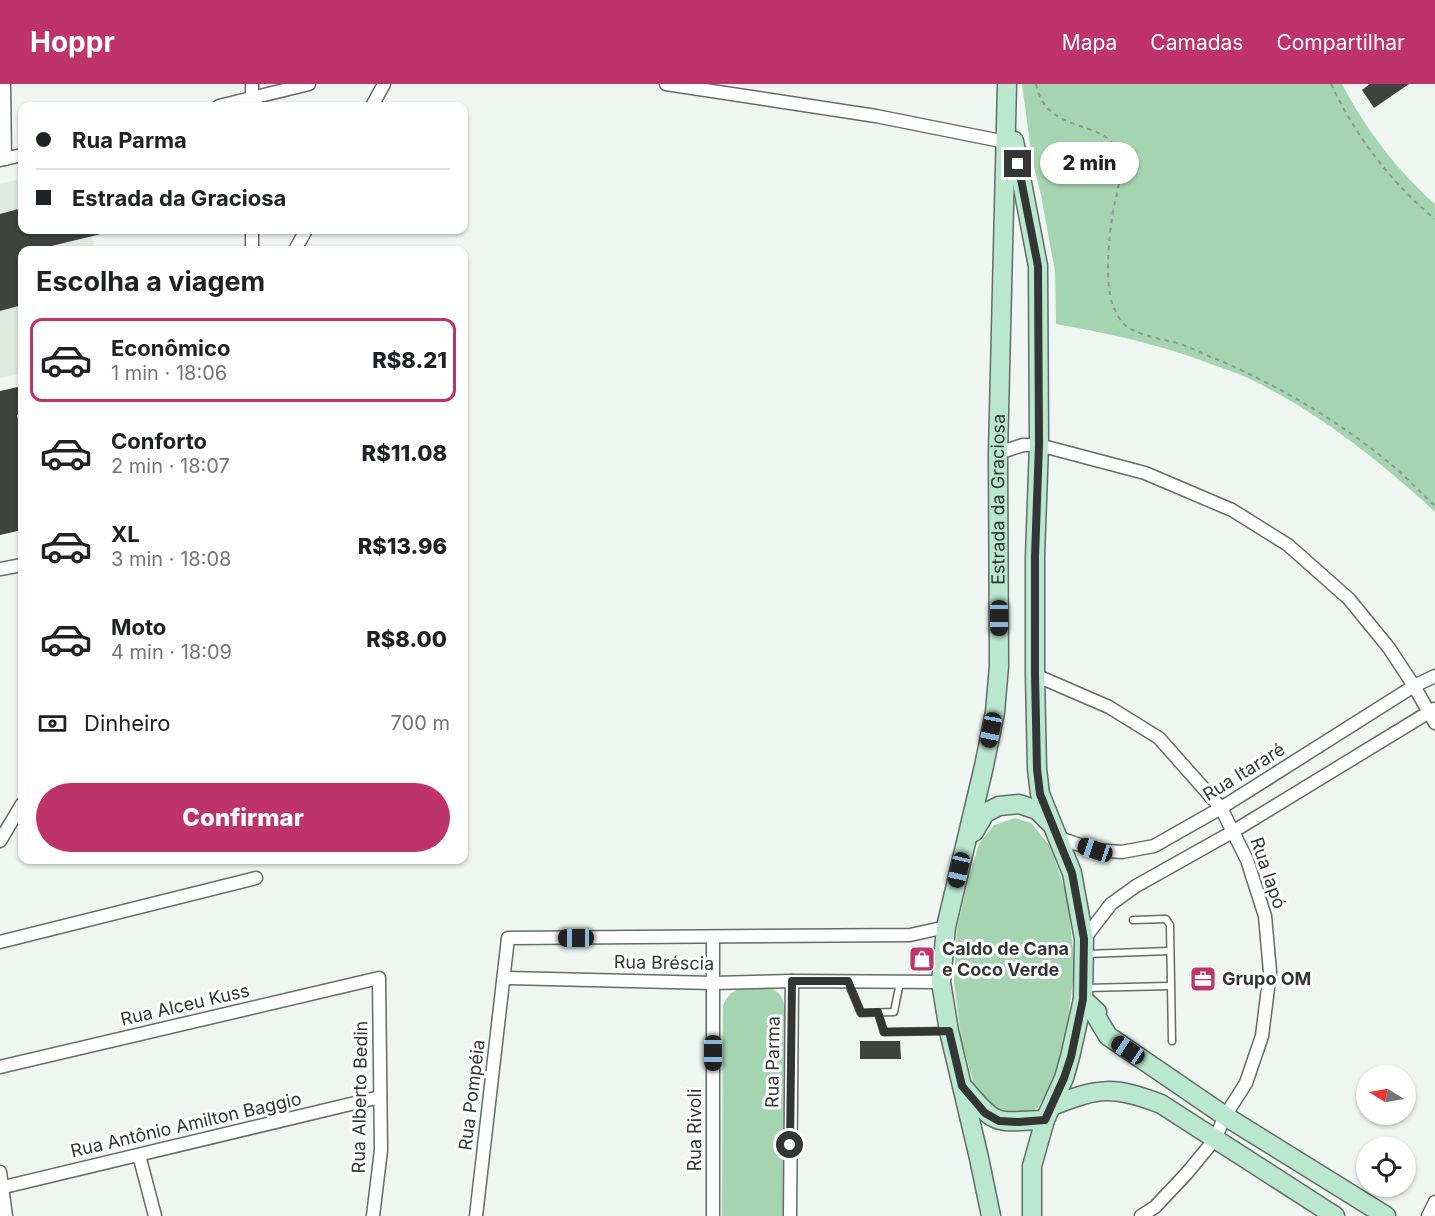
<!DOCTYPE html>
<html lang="pt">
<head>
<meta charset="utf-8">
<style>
  :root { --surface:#fff; --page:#f6f6f6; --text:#202124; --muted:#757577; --line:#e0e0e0; --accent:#be336a }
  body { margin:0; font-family:Inter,sans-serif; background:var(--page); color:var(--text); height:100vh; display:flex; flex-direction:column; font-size:22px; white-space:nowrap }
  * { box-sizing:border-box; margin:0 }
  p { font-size:20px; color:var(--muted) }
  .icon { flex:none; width:33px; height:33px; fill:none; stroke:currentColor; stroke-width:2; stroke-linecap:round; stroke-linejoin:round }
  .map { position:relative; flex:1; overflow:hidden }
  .sheet { position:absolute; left:18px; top:162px; width:450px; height:618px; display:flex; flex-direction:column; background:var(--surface); border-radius:12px; box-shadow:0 2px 4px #0004 }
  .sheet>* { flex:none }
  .hud { position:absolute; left:18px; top:18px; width:450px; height:132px; border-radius:12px; box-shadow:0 2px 4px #0004; display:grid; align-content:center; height:132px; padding:0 18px; background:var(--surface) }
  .needle { width:39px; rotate:281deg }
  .fabs { position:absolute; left:1356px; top:981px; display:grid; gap:12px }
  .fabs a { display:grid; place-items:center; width:60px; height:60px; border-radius:50%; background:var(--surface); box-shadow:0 2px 4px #0004; font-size:30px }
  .end { position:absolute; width:27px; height:27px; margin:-14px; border:8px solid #333634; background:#fff; box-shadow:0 0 0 3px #fff }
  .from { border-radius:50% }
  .bubble { position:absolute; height:42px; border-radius:21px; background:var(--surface); box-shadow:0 2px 4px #0004; font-size:20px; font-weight:800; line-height:42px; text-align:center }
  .car { position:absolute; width:18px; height:36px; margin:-18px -9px; border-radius:8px; box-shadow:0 0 4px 2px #0007; background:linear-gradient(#222 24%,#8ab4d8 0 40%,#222 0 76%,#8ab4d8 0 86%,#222 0) }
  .hud b { display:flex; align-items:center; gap:21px; height:57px; font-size:22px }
  .hud b+b { border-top:2px solid var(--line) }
  .hud i { width:15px; height:15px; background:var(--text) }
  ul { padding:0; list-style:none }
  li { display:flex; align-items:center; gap:18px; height:84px; margin:0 12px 9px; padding:0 6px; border:3px solid transparent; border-radius:12px }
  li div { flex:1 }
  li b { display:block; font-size:22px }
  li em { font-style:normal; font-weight:800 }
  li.selected { border-color:var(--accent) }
  li>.icon { width:54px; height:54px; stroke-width:1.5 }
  h2 { padding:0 18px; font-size:27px; line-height:72px }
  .pay { display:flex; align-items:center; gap:15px; height:66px; padding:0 18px; font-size:22px }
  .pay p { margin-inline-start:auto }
  .cta { display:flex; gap:12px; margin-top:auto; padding:12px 18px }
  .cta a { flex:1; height:69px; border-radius:36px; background:var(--accent); color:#fff; font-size:24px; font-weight:800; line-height:69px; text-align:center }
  header { display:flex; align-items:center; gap:36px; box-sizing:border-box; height:84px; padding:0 30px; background:var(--accent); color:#fff }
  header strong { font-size:28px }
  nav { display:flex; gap:33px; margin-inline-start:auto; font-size:21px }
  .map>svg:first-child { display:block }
  .built { fill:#ddeae0 }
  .green { fill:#a5d5b0 }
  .building { fill:#3e433f }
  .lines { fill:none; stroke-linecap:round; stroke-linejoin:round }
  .lane-casing { stroke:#656b66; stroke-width:9 }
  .street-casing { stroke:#656b66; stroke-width:15 }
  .secondary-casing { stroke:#656b66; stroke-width:21 }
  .path { stroke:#929793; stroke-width:2; stroke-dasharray:4.5 4.5; stroke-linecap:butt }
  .lane { stroke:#fff; stroke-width:6 }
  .street { stroke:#fff; stroke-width:12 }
  .secondary { stroke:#b9e8ce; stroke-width:18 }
  .route { stroke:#333634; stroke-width:8 }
  .labels { text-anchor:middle; stroke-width:6; stroke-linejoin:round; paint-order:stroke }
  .street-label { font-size:18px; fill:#333634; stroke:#fff }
  .poi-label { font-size:18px; font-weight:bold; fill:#333634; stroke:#fff; text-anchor:start }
</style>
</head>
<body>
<header>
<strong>Hoppr</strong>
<nav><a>Mapa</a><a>Camadas</a><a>Compartilhar</a></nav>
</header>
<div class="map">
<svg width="1435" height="1132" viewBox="0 0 1435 1132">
  <rect width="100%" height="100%" fill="#eff5f0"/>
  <path class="built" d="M22 94V146H90L95 166H22V289L0 294V100Z"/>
  <g class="green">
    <path d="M1022 0H1342C1366 46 1396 85 1435 120V428C1379 376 1319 329 1250 295 1238 289 1224 285 1211 280 1158 260 1112 250 1056 240L1055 188 1041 111 1032 75Z"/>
    <path d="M1015 734 1031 739 1051 763 1067 813 1075 882 1065 956 1055 998 1037 1024 1020 1034 998 1032 975 1004 961 954 954 898 957 844 969 793 979 760 994 741Z"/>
    <path d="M754 902C772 905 780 903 785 923L783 1132H722L723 922C728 907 740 903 754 902Z"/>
  </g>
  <g class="building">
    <path d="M1370 0H1409L1374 24 1362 6Z"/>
    <path d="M22 124V146H101V150L39 165V166H22V221L0 227V130Z"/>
    <path d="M18 303 22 326V329L17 331 22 354V446L0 451V307Z"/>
    <path d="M860 957H900L901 975H860Z"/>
  </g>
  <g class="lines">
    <defs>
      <g id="lane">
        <path d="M1133 836 1166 835 1170 841 1172 957"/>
        <path d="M1086 870 1169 867"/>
        <path d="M848 898 861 929 894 928 900 898"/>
        <path d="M1085 904 1170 902"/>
        <path d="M878 929 884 948 948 947"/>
      </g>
      <g id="street">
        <path d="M4 0 5 75"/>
        <path d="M666 0 876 32 1011 59"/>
        <path d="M219 22 309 0"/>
        <path d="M252 22V0"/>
        <path d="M372 22 384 0"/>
        <path d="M0 76 22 71"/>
        <path d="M252 166V146"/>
        <path d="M295 166 306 146"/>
        <path d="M998 369 1023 361H1039L1145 389 1232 426 1288 461 1349 515 1389 564 1414 602 1435 639"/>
        <path d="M0 485 22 481"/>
        <path d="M1035 591 1109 623 1159 654 1221 724 1247 776 1265 832 1270 888 1262 952 1246 999 1225 1032 1215 1055 1187 1089 1155 1123 1141 1132"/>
        <path d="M1059 754 1095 766 1122 768 1154 762 1221 724 1414 602 1435 592"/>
        <path d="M0 757 22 720"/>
        <path d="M713 853V1132"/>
        <path d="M1084 855 1111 820 1136 802 1234 747 1434 625"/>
        <path d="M0 858 256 794"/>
        <path d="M504 894 713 899 792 897 941 898"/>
        <path d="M0 983 379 894 381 1066 373 1132"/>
        <path d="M139 1071 155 1132"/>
        <path d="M0 1088 6 1132"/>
        <path d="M0 1104 380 1013"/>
        <path d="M476 1132 508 854 910 851 946 843"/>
        <path d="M790 1132 792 897"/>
        <path d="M1428 1132 1435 1118"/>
      </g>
      <g id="secondary">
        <path d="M1014 57 1038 182 1039 361 1035 472V591L1037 685 1040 710 1072 789 1084 855 1083 915 1070 973 1064 994 1045 1036 1032 1082V1132"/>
        <path d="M974 748 985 729 999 722 1019 720 1037 726 1050 739"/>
        <path d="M1083 915 1097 928 1096 932 1108 952 1225 1032 1386 1132"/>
        <path d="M965 1005C998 1045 997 1037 1045 1036"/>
        <path d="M1052 1022C1100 1003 1113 1002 1161 1020L1335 1132"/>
        <path id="s1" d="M991 1132 979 1074 949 947 941 898 946 843 984 682 995 628 999 582 998 369 1007 0"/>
      </g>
    </defs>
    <use href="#lane" class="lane-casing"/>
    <use href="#street" class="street-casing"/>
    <use href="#secondary" class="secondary-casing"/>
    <g class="path">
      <path d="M1036 0C1046 52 1107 34 1118 69 1124 87 1117 109 1113 127 1109 153 1104 197 1113 222 1116 228 1119 236 1125 241 1137 252 1165 255 1180 260 1192 264 1203 270 1214 274 1278 301 1339 337 1392 381 1407 394 1421 409 1435 422"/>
      <path d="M1331 0C1355 51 1391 99 1435 135"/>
    </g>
    <use href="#lane" class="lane"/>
    <use href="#street" class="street"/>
    <use href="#secondary" class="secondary"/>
  </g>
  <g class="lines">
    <path class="route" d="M790 1061 792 897H848L861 929 878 928 884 948 949 947 962 1002 985 1029 999 1037 1019 1038 1045 1036 1064 994 1071 973 1083 915 1084 855 1072 789 1040 710 1037 685 1035 591V472L1039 361 1038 182 1018 80"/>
  </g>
  <defs>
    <symbol id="shop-square" viewBox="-11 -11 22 22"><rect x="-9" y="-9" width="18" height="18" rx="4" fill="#be336a" stroke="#fff"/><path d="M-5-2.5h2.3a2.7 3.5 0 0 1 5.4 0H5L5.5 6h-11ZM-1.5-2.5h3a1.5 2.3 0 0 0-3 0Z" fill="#fff"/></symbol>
    <symbol id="office-square" viewBox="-11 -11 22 22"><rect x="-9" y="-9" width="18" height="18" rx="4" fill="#be336a" stroke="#fff"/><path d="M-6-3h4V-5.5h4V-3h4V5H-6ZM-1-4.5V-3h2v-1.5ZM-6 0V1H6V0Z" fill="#fff"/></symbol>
  </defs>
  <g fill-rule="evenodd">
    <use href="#shop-square" x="907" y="860" width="30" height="30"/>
    <use href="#office-square" x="1188" y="880" width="30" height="30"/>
  </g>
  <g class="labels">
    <g class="street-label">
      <text dy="6" stroke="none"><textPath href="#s1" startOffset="728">Estrada da Graciosa</textPath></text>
      <text transform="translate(1244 688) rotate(-32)" y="6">Rua Itararé</text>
      <text transform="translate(1268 789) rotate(71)" y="6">Rua Iapó</text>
      <text transform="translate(664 879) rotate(1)" y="6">Rua Bréscia</text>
      <text transform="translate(185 921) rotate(-13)" y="6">Rua Alceu Kuss</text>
      <text transform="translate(773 978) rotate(-89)" y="6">Rua Parma</text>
      <text transform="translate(472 1011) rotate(-83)" y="6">Rua Pompéia</text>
      <text transform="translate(360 1013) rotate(-89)" y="6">Rua Alberto Bedin</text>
      <text transform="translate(186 1041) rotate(-13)" y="6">Rua Antônio Amilton Baggio</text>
      <text transform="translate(695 1046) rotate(-90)" y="6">Rua Rivoli</text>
    </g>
    <g class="poi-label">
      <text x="942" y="871">Caldo de Cana<tspan x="942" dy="21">e Coco Verde</tspan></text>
      <text x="1222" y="901">Grupo OM</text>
    </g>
  </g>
</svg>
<div class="fabs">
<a><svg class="needle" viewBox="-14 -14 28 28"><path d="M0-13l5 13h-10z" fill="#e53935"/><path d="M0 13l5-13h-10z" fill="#757577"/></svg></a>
<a><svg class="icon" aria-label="locate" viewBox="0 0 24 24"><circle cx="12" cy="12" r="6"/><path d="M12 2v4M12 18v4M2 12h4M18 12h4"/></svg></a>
</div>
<i class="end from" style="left:790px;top:1061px"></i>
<i class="end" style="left:1018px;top:80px"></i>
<div class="bubble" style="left:1040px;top:58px;width:99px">2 min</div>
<i class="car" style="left:999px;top:534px;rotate:180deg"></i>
<i class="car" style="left:991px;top:646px;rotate:191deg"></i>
<i class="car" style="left:1095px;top:766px;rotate:289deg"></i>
<i class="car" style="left:959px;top:786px;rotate:193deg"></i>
<i class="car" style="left:576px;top:854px;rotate:270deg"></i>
<i class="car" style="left:1128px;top:966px;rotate:304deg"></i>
<i class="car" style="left:713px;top:969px;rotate:180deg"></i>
<div class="hud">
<b><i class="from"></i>Rua Parma</b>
<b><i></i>Estrada da Graciosa</b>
</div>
<section class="sheet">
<h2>Escolha a viagem</h2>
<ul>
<li class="selected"><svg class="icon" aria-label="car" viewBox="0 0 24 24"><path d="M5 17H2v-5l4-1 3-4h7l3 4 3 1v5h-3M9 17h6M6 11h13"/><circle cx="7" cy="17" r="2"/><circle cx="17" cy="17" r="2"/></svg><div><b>Econômico</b><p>1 min · 18:06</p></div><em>R$8.21</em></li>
<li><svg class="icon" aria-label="car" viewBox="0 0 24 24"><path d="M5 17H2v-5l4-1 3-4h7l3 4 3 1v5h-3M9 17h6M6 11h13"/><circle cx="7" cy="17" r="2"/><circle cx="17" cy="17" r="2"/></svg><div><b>Conforto</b><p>2 min · 18:07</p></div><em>R$11.08</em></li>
<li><svg class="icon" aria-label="car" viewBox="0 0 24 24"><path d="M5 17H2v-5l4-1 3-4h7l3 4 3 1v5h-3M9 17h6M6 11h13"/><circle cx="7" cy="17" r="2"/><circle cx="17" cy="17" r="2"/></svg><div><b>XL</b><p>3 min · 18:08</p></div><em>R$13.96</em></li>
<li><svg class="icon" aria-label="car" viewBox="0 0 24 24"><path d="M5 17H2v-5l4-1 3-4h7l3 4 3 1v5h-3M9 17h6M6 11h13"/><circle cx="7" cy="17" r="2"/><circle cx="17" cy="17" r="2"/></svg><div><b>Moto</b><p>4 min · 18:09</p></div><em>R$8.00</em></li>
</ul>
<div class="pay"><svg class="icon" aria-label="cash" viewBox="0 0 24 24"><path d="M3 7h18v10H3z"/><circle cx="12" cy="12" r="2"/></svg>Dinheiro<p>700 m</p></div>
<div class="cta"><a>Confirmar</a></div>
</section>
</div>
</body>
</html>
